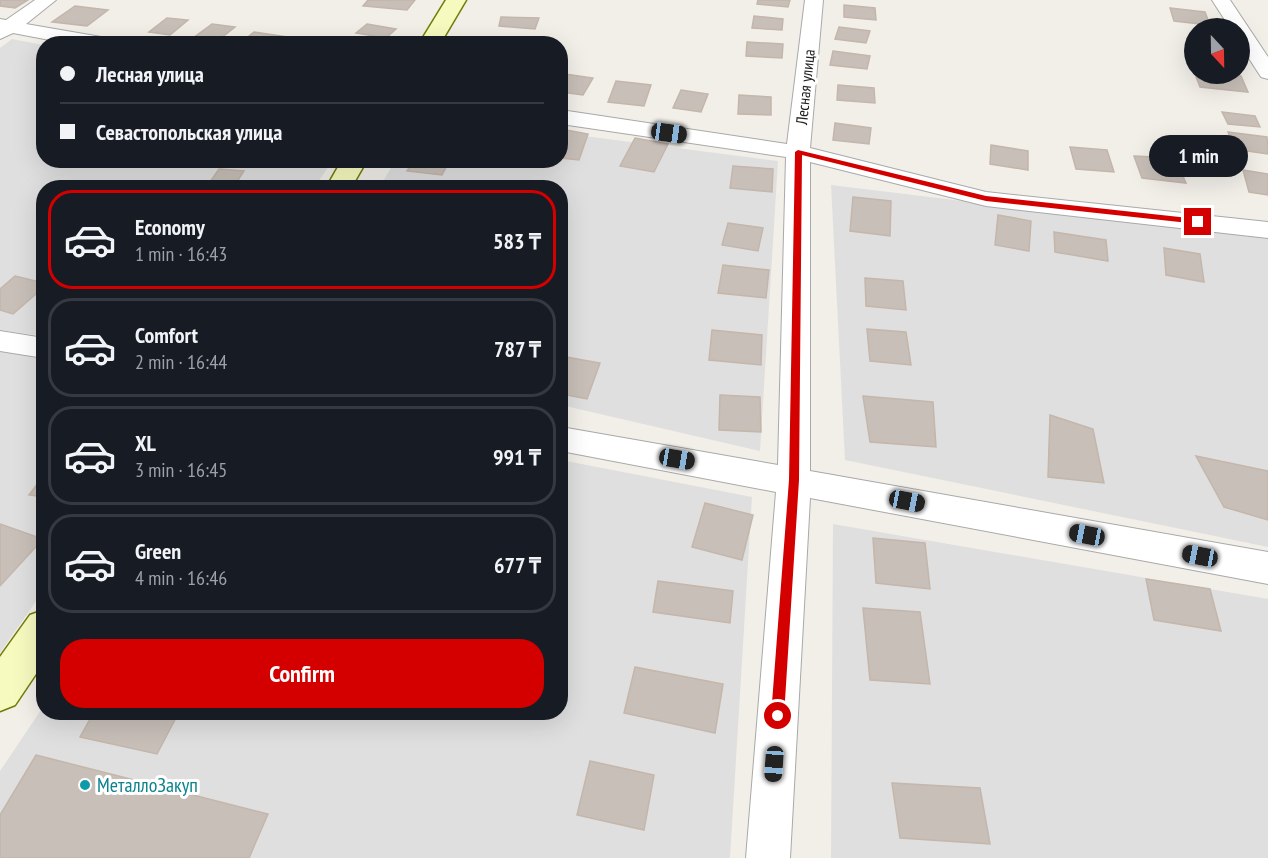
<!DOCTYPE html>
<html lang="en">
<head>
<meta charset="utf-8">
<style>
  :root { --surface:#171b24; --page:#242831; --text:#f1f3f6; --muted:#9ea1a6; --line:#363941; --accent:#d40000 }
  body { margin:0; font-family:"PT Sans Narrow",sans-serif; background:var(--page); color:var(--text); height:100vh; display:flex; flex-direction:column; font-size:22px; white-space:nowrap }
  * { box-sizing:border-box; margin:0 }
  p { font-size:20px; color:var(--muted) }
  .icon { flex:none; width:33px; height:33px; fill:none; stroke:currentColor; stroke-width:2; stroke-linecap:round; stroke-linejoin:round }
  .map { position:relative; flex:1; overflow:hidden }
  .details { position:absolute; left:36px; top:180px; width:532px; height:540px; display:flex; flex-direction:column; background:var(--surface); border-radius:24px; box-shadow:0 6px 24px #0002 }
  .details>* { flex:none }
  .hud { position:absolute; left:36px; top:36px; width:532px; height:132px; border-radius:24px; box-shadow:0 6px 24px #0002; display:grid; align-content:center; height:132px; padding:0 24px; background:var(--surface) }
  .needle { width:39px; rotate:158deg }
  .buttons { position:absolute; left:1184px; top:18px; display:grid; gap:12px }
  .buttons a { display:grid; place-items:center; width:66px; height:66px; border-radius:50%; background:var(--surface); box-shadow:0 6px 24px #0002; font-size:30px }
  .end { position:absolute; width:27px; height:27px; margin:-14px; border:8px solid #d40000; background:#fff; box-shadow:0 0 0 3px #fff }
  .from { border-radius:50% }
  .bubble { position:absolute; height:42px; border-radius:21px; background:var(--surface); box-shadow:0 6px 24px #0002; font-size:20px; font-weight:800; line-height:42px; text-align:center }
  .car { position:absolute; width:18px; height:36px; margin:-18px -9px; border-radius:8px; box-shadow:0 0 4px 2px #0007; background:linear-gradient(#222 24%,#8ab4d8 0 40%,#222 0 76%,#8ab4d8 0 86%,#222 0) }
  .hud b { display:flex; align-items:center; gap:21px; height:57px; font-size:22px }
  .hud b+b { border-top:2px solid var(--line) }
  .hud i { width:15px; height:15px; background:var(--text) }
  ul { padding:10px 0 0; list-style:none }
  li { display:flex; align-items:center; gap:18px; height:99px; margin:0 12px 9px; padding:0 12px; border:3px solid var(--line); border-radius:24px }
  li div { flex:1 }
  li b { display:block; font-size:22px }
  li em { font-style:normal; font-weight:800 }
  li.on { border-color:var(--accent) }
  li>.icon { width:54px; height:54px; stroke-width:1.5 }
  .button { display:flex; gap:12px; margin-top:auto; padding:12px 24px }
  .button a { flex:1; height:69px; border-radius:24px; background:var(--accent); color:#fff; font-size:24px; font-weight:800; line-height:69px; text-align:center }
  .map>svg:first-child { display:block }
  .residential { fill:#e0dfdf }
  .building { fill:#c7bfb8; stroke:#c4b6ab; stroke-width:1.5 }
  .lines { fill:none; stroke-linecap:round; stroke-linejoin:round }
  .street-casing { stroke:#a9a9a9; stroke-width:2 }
  .secondary-casing { stroke:#707d05; stroke-width:3 }
  .street { fill:#fff; fill-rule:evenodd }
  .secondary { fill:#f7fabf; fill-rule:evenodd }
  .route { fill:#d40000 }
  .culture-dot { fill:#0f9aa8; stroke:#fff; stroke-width:2 }
  .labels { text-anchor:middle; stroke-width:6; stroke-linejoin:round; paint-order:stroke }
  .street-label { font-size:16px; fill:#222; stroke:#fff }
  .near-culture-label { font-size:20px; fill:#0d838f; stroke:#fff; text-anchor:start }
</style>
</head>
<body>
<div class="map">
<svg width="1268" height="858" viewBox="0 0 1268 858">
  <rect width="100%" height="100%" fill="#f2efe9"/>
  <g class="residential">
    <path d="M12 39 43 45 44 160 332 161 315 187 44 188 43 336 0 330V48Z"/>
    <path d="M561 133 778 161 760 451 561 405V188H379L395 161 561 160Z"/>
    <path d="M831 185 1268 238V547L845 460Z"/>
    <path d="M0 351 44 359 43 591 0 653Z"/>
    <path d="M561 460 752 497 730 858H0V771L43 707 44 712H561Z"/>
    <path d="M833 524 1268 599V858H831Z"/>
  </g>
  <g class="building">
    <path d="M0 0H28L15 8 0 6Z"/>
    <path d="M368 0H415L407 10 363 6Z"/>
    <path d="M758 0H790L788 7 757 4Z"/>
    <path d="M844 5 875 8 876 20 844 17Z"/>
    <path d="M75 6 108 10 87 26 52 22Z"/>
    <path d="M1170 8 1205 12 1210 25 1174 21Z"/>
    <path d="M754 16 783 19 782 30 752 28Z"/>
    <path d="M501 17 539 18 535 29 499 26Z"/>
    <path d="M167 18 188 20 170 35 149 32Z"/>
    <path d="M212 24 235 27 216 42 193 38Z"/>
    <path d="M367 24 396 29 386 38 356 33Z"/>
    <path d="M839 27 870 31 866 43 835 39Z"/>
    <path d="M254 32 288 37 280 44H239Z"/>
    <path d="M747 42 783 44 782 58 746 56Z"/>
    <path d="M833 51 870 56 867 69 830 65Z"/>
    <path d="M565 74 593 78 583 95 561 92V80Z"/>
    <path d="M1195 74 1241 76 1248 92 1200 87Z"/>
    <path d="M616 81 651 85 644 106 608 102Z"/>
    <path d="M838 85 874 88 875 103 837 100Z"/>
    <path d="M681 90 708 94 701 112 673 108Z"/>
    <path d="M739 95 771 97V115L738 114Z"/>
    <path d="M1222 112 1255 116 1260 127 1228 124Z"/>
    <path d="M835 123 871 128 869 144 833 140Z"/>
    <path d="M561 129 588 134 579 160 561 158Z"/>
    <path d="M1228 132 1267 137 1268 154 1234 149Z"/>
    <path d="M635 138 668 144 654 172 620 166Z"/>
    <path d="M991 145 1028 151V170L990 164Z"/>
    <path d="M1070 147 1107 150 1114 172 1076 169Z"/>
    <path d="M1134 156 1175 158 1186 183 1142 178Z"/>
    <path d="M258 160H307L304 165 257 162Z"/>
    <path d="M414 160H450L442 175 407 171Z"/>
    <path d="M733 166 773 169 772 192 730 188Z"/>
    <path d="M219 169 244 171 233 188 207 186Z"/>
    <path d="M1243 170 1268 174V195L1249 192Z"/>
    <path d="M853 197 891 201 890 236 850 231Z"/>
    <path d="M998 215 1031 221 1029 251 995 245Z"/>
    <path d="M728 223 763 228 758 251 722 245Z"/>
    <path d="M1054 232 1106 240 1108 261 1055 252Z"/>
    <path d="M1164 248 1200 254 1204 282 1166 275Z"/>
    <path d="M723 265 769 270 766 298 718 293Z"/>
    <path d="M15 276 44 283V287L13 314 0 310V289Z"/>
    <path d="M865 278 903 281 906 310 866 306Z"/>
    <path d="M867 329 906 332 911 365 870 361Z"/>
    <path d="M712 330 762 335 761 365 709 360Z"/>
    <path d="M561 356 600 363 587 399 561 394Z"/>
    <path d="M720 395 760 397 761 432 719 430Z"/>
    <path d="M863 396 933 402 936 447 870 442Z"/>
    <path d="M1050 415 1093 429 1104 483 1048 477Z"/>
    <path d="M1196 456 1268 471V520L1224 507Z"/>
    <path d="M44 475V497L29 495Z"/>
    <path d="M705 503 753 515 742 560 692 547Z"/>
    <path d="M0 524 43 539 0 586Z"/>
    <path d="M873 538 925 543 930 589 876 583Z"/>
    <path d="M1146 579 1210 589 1221 631 1154 620Z"/>
    <path d="M658 581 733 591 730 623 653 612Z"/>
    <path d="M863 608 920 612 930 684 870 680Z"/>
    <path d="M635 667 723 684 715 733 624 713Z"/>
    <path d="M94 712H179L157 754 80 737Z"/>
    <path d="M36 755 268 814 249 858H0V815Z"/>
    <path d="M590 761 654 775 644 830 577 815Z"/>
    <path d="M892 783 980 788 990 844 900 838Z"/>
  </g>
  <g class="lines">
    <defs>
      <g id="street">
        <path d="M35 0H56L26 24 107 38 114 40 117 44H71L13 33 0 39V19L6 20Z"/>
        <path d="M805 0H823L810 148 986 192 1268 222V238L986 206 810 162V471L1268 552V584L810 498 790 858H746L776 492 561 451V427L778 465 786 157 561 124V110L787 144Z"/>
        <path d="M1212 0H1230L1268 57V79L1261 77 1239 43V28H1230Z"/>
        <path d="M0 331 44 338V358L0 351Z"/>
      </g>
      <g id="secondary">
        <path d="M446 0H466L440 44H419Z"/>
        <path d="M342 160H367L351 188H326Z"/>
        <path d="M44 610V662L15 705 0 711V657L30 615Z"/>
      </g>
    </defs>
    <use href="#street" class="street-casing"/>
    <use href="#secondary" class="secondary-casing"/>
    <use href="#street" class="street"/>
    <use href="#secondary" class="secondary"/>
  </g>
  <path class="route" d="M798 150 986 196 1198 219 1202 222 1198 224 986 201 802 155 799 480 784 716 782 721 778 722 773 721 771 716 789 480 795 152Z"/>
  <circle class="culture-dot" cx="85" cy="785" r="6"/>
  <g class="labels">
    <g class="street-label">
      <text transform="translate(805 87) rotate(-84)" y="6">Лесная улица</text>
    </g>
    <g class="near-culture-label">
      <text x="97" y="792">МеталлоЗакуп</text>
    </g>
  </g>
</svg>
<div class="buttons">
<a><svg class="needle" viewBox="-14 -14 28 28"><path d="M0-13l5 13h-10z" fill="#e53935"/><path d="M0 13l5-13h-10z" fill="#9ea1a6"/></svg></a>
</div>
<i class="end from" style="left:778px;top:716px"></i>
<i class="end" style="left:1198px;top:222px"></i>
<div class="bubble" style="left:1149px;top:135px;width:99px">1 min</div>
<i class="car" style="left:669px;top:133px;rotate:98deg"></i>
<i class="car" style="left:677px;top:459px;rotate:100deg"></i>
<i class="car" style="left:907px;top:501px;rotate:101deg"></i>
<i class="car" style="left:1087px;top:535px;rotate:281deg"></i>
<i class="car" style="left:1200px;top:556px;rotate:281deg"></i>
<i class="car" style="left:774px;top:764px;rotate:184deg"></i>
<div class="hud">
<b><i class="from"></i>Лесная улица</b>
<b><i></i>Севастопольская улица</b>
</div>
<section class="details">
<ul>
<li class="on"><svg class="icon" aria-label="car" viewBox="0 0 24 24"><path d="M5 17H2v-5l4-1 3-4h7l3 4 3 1v5h-3M9 17h6M6 11h13"/><circle cx="7" cy="17" r="2"/><circle cx="17" cy="17" r="2"/></svg><div><b>Economy</b><p>1 min · 16:43</p></div><em>583 ₸</em></li>
<li><svg class="icon" aria-label="car" viewBox="0 0 24 24"><path d="M5 17H2v-5l4-1 3-4h7l3 4 3 1v5h-3M9 17h6M6 11h13"/><circle cx="7" cy="17" r="2"/><circle cx="17" cy="17" r="2"/></svg><div><b>Comfort</b><p>2 min · 16:44</p></div><em>787 ₸</em></li>
<li><svg class="icon" aria-label="car" viewBox="0 0 24 24"><path d="M5 17H2v-5l4-1 3-4h7l3 4 3 1v5h-3M9 17h6M6 11h13"/><circle cx="7" cy="17" r="2"/><circle cx="17" cy="17" r="2"/></svg><div><b>XL</b><p>3 min · 16:45</p></div><em>991 ₸</em></li>
<li><svg class="icon" aria-label="car" viewBox="0 0 24 24"><path d="M5 17H2v-5l4-1 3-4h7l3 4 3 1v5h-3M9 17h6M6 11h13"/><circle cx="7" cy="17" r="2"/><circle cx="17" cy="17" r="2"/></svg><div><b>Green</b><p>4 min · 16:46</p></div><em>677 ₸</em></li>
</ul>
<div class="button"><a>Confirm</a></div>
</section>
</div>
</body>
</html>
